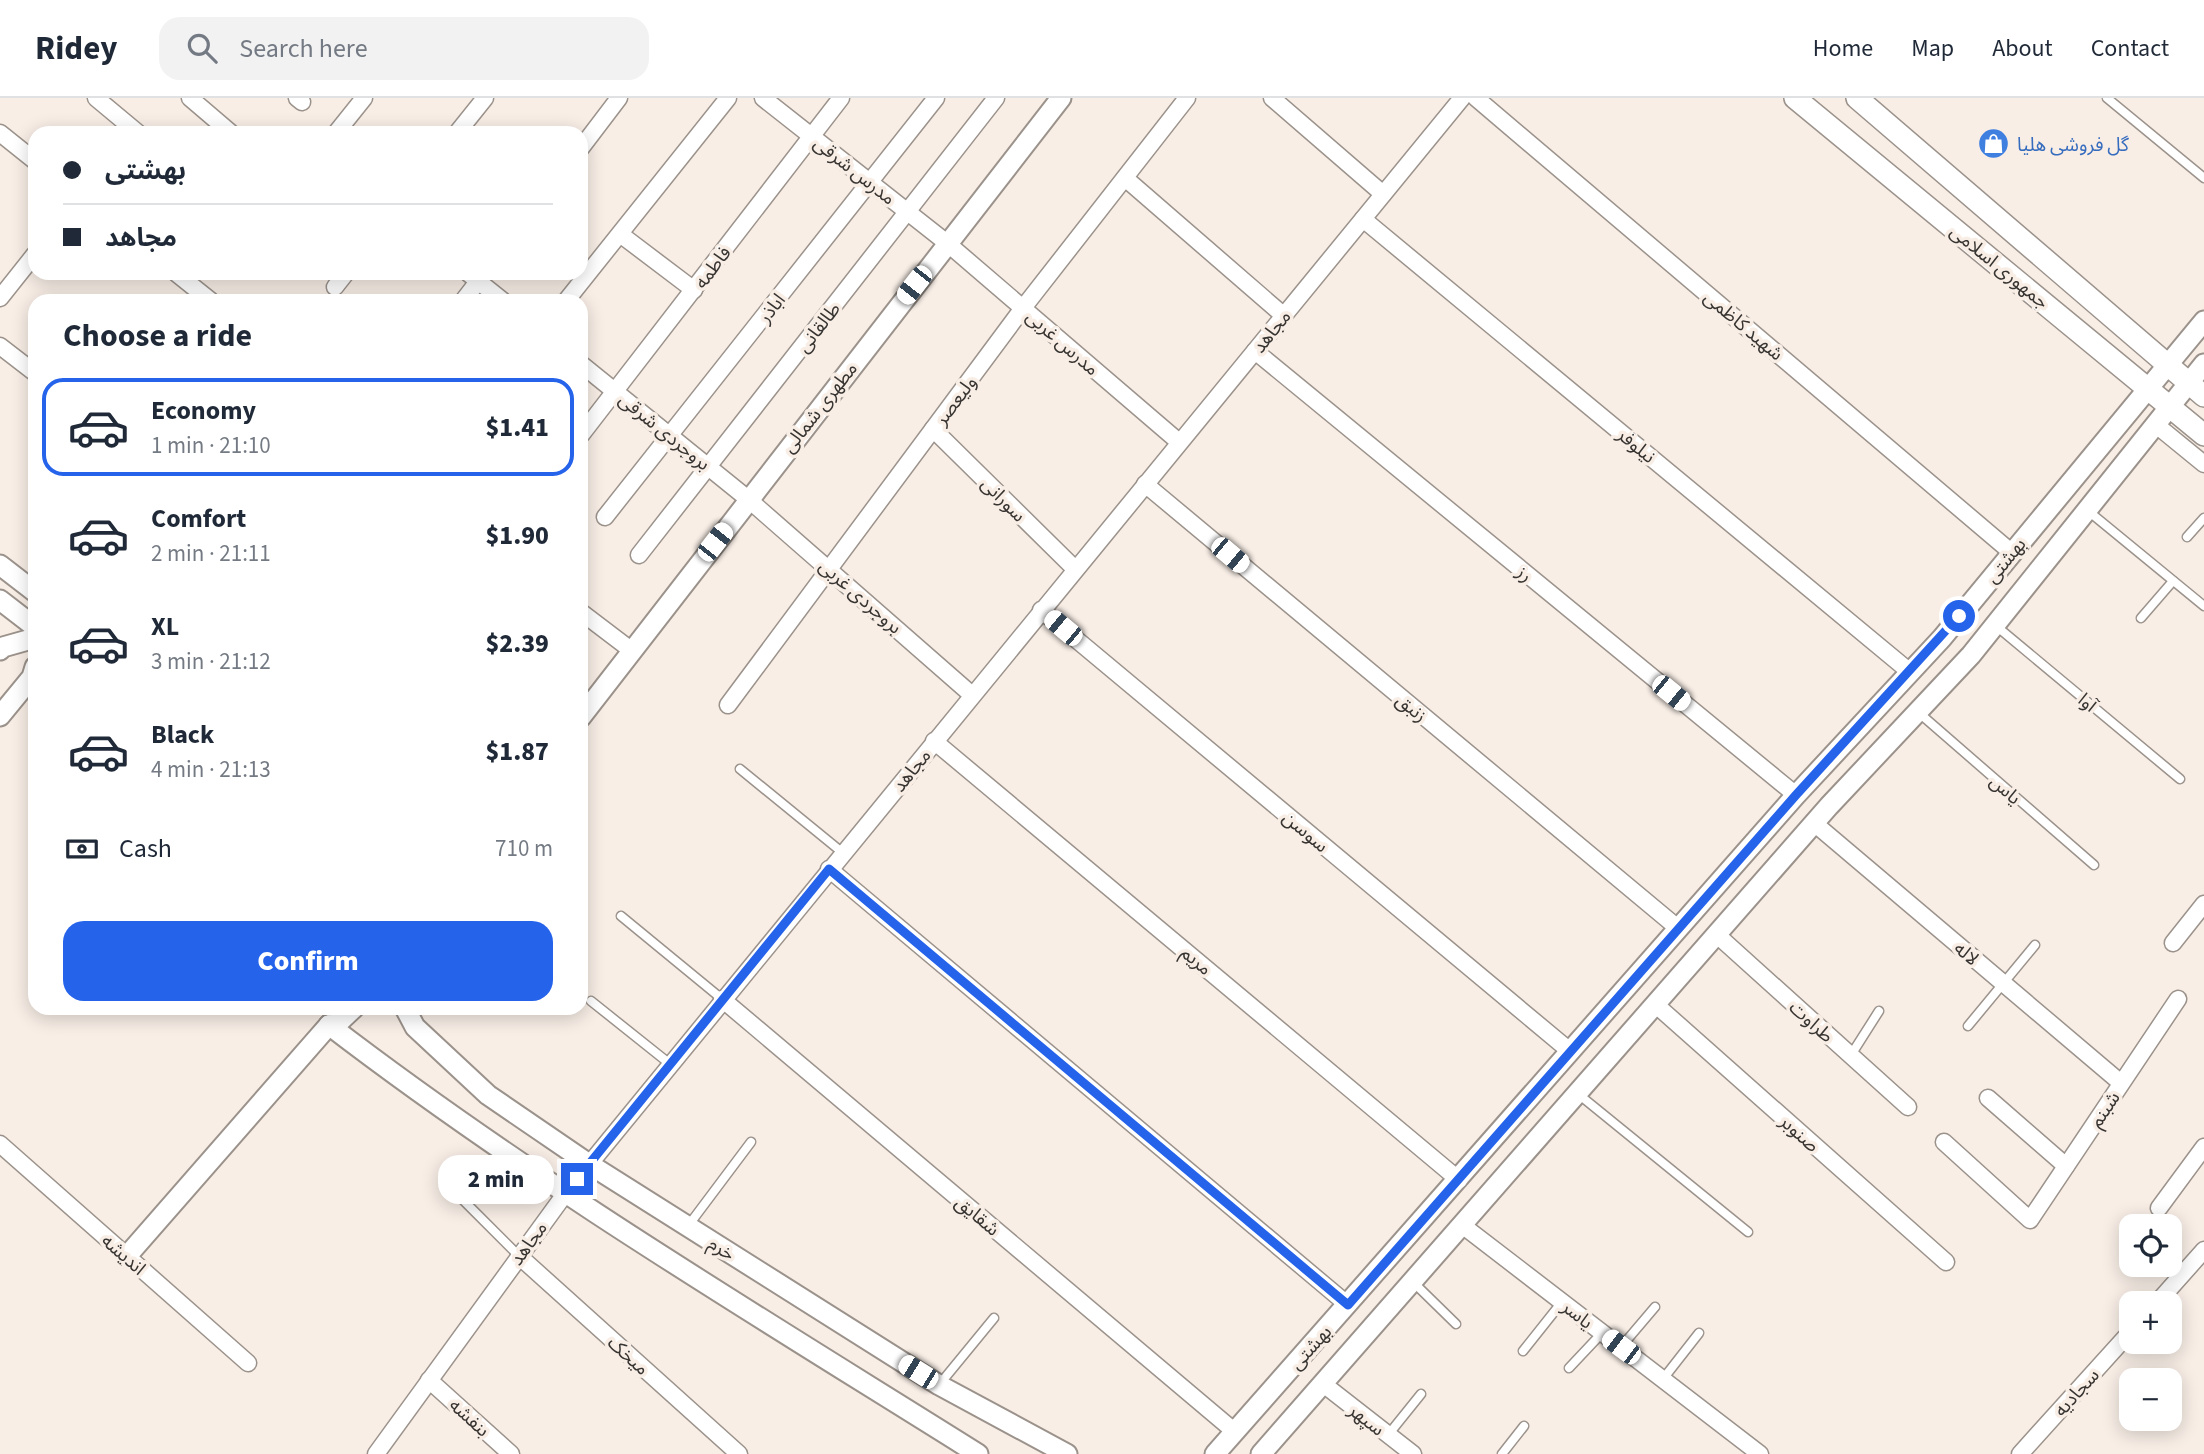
<!DOCTYPE html>
<html lang="en">
<head>
<meta charset="utf-8">
<style>
  :root { --surface:#fff; --page:#f2f2f3; --text:#1f2937; --muted:#747a83; --line:#e0e1e3; --accent:#2563eb }
  body { margin:0; font-family:"Source Sans 3","Noto Sans Arabic",sans-serif; background:var(--page); color:var(--text); height:100vh; display:flex; flex-direction:column; font-size:26px; white-space:nowrap }
  * { box-sizing:border-box; margin:0 }
  p { font-size:23px; color:var(--muted) }
  .icon { flex:none; width:38px; height:38px; fill:none; stroke:currentColor; stroke-width:2; stroke-linecap:round; stroke-linejoin:round }
  .map { position:relative; flex:1; overflow:hidden }
  .panel { position:absolute; left:28px; top:196px; width:560px; height:721px; display:flex; flex-direction:column; background:var(--surface); border-radius:21px; box-shadow:0 4px 18px #0003 }
  .panel>* { flex:none }
  .banner { position:absolute; left:28px; top:28px; width:560px; height:154px; border-radius:21px; box-shadow:0 4px 18px #0003; display:grid; align-content:center; height:154px; padding:0 35px; background:var(--surface) }
  .tools { position:absolute; left:2119px; top:1116px; display:grid; gap:14px }
  .tools a { display:grid; place-items:center; width:63px; height:63px; border-radius:14px; background:var(--surface); box-shadow:0 4px 18px #0003; font-size:35px }
  .end { position:absolute; width:32px; height:32px; margin:-16px; border:9px solid #2563eb; background:#fff; box-shadow:0 0 0 4px #fff }
  .from { border-radius:50% }
  .bubble { position:absolute; height:49px; border-radius:21px; background:var(--surface); box-shadow:0 4px 18px #0003; font-size:23px; font-weight:800; line-height:49px; text-align:center }
  .car { position:absolute; width:21px; height:42px; margin:-21px -10px; border-radius:9px; box-shadow:0 0 5px 2px #0007; background:linear-gradient(#fff 24%,#345 0 40%,#fff 0 76%,#345 0 86%,#fff 0) }
  .banner b { display:flex; align-items:center; gap:24px; height:66px; font-size:26px }
  .banner b+b { border-top:2px solid var(--line) }
  .banner i { width:18px; height:18px; background:var(--text) }
  ul { padding:0; list-style:none }
  li { display:flex; align-items:center; gap:21px; height:98px; margin:0 14px 10px; padding:0 21px; border:4px solid transparent; border-radius:21px }
  li div { flex:1 }
  li b { display:block; font-size:26px }
  li em { font-style:normal; font-weight:800 }
  li.on { border-color:var(--accent) }
  li>.icon { width:63px; height:63px; stroke-width:1.5 }
  h2 { padding:0 35px; font-size:32px; line-height:84px }
  .pay { display:flex; align-items:center; gap:18px; height:77px; padding:0 35px; font-size:26px }
  .pay p { margin-inline-start:auto }
  .button { display:flex; gap:14px; margin-top:auto; padding:14px 35px }
  .button a { flex:1; height:80px; border-radius:21px; background:var(--accent); color:#fff; font-size:28px; font-weight:800; line-height:80px; text-align:center }
  header { display:flex; align-items:center; gap:42px; box-sizing:border-box; height:98px; padding:0 35px; background:var(--surface); border-bottom:2px solid var(--line) }
  header strong { font-size:33px }
  nav { display:flex; gap:38px; margin-inline-start:auto; font-size:24px }
  .search { width:490px; height:63px; background:var(--page); display:flex; align-items:center; gap:18px; box-sizing:border-box; padding:0 24px; border-radius:21px; color:var(--muted); font-size:26px }
  .map>svg:first-child { display:block }
  .lines { fill:none; stroke-linecap:round; stroke-linejoin:round }
  .service-casing { stroke:#9b928b; stroke-width:11 }
  .minor-casing { stroke:#9b928b; stroke-width:19 }
  .tertiary-casing { stroke:#9b928b; stroke-width:23 }
  .secondary-casing { stroke:#9b928b; stroke-width:24 }
  .service { stroke:#fff; stroke-width:8 }
  .minor { stroke:#fff; stroke-width:16 }
  .tertiary { stroke:#fff; stroke-width:19 }
  .secondary { stroke:#fff; stroke-width:21 }
  .route { stroke:#2563eb; stroke-width:9 }
  .labels { text-anchor:middle; stroke-width:7; stroke-linejoin:round; paint-order:stroke }
  .shop-label { font-size:19px; fill:#366cbe; stroke:#f8eee6; text-anchor:start }
  .street-label { font-size:19px; fill:#373431; stroke:#f8eee6 }
</style>
</head>
<body>
<header>
<strong>Ridey</strong>
<div class="search"><svg class="icon" aria-label="search" viewBox="0 0 24 24"><circle cx="10" cy="10" r="6"/><path d="M15 15l6 6"/></svg>Search here</div>
<nav><a>Home</a><a>Map</a><a>About</a><a>Contact</a></nav>
</header>
<div class="map">
<svg width="2204" height="1356" viewBox="0 0 2204 1356">
  <rect width="100%" height="100%" fill="#f8eee6"/>
  <g class="lines">
    <defs>
      <g id="service">
        <path d="M2107 0 2204 80"/>
        <path d="M2087 412 2204 508"/>
        <path d="M2187 439 2204 420"/>
        <path d="M2141 520 2173 483"/>
        <path d="M1995 527 2180 681"/>
        <path d="M1918 614 2094 767"/>
        <path d="M740 671 843 755"/>
        <path d="M621 818 722 901"/>
        <path d="M591 903 670 966"/>
        <path d="M1968 928 2035 847"/>
        <path d="M1851 957 1879 913"/>
        <path d="M1577 995 1748 1134"/>
        <path d="M456 1095 519 1158"/>
        <path d="M688 1128 751 1044"/>
        <path d="M1412 1183 1456 1226"/>
        <path d="M1621 1249 1655 1209"/>
        <path d="M1523 1253 1562 1204"/>
        <path d="M1569 1270 1602 1235"/>
        <path d="M1663 1281 1699 1235"/>
        <path d="M939 1287 994 1220"/>
        <path d="M1388 1337 1421 1296"/>
        <path d="M1502 1356 1524 1328"/>
      </g>
      <g id="minor">
        <path d="M96 0 138 35"/>
        <path d="M190 0 231 35"/>
        <path d="M297 0 302 4"/>
        <path d="M763 0 947 145 1179 344"/>
        <path d="M1272 0 1383 96"/>
        <path d="M1476 0 2011 454"/>
        <path d="M0 35 35 63"/>
        <path d="M336 35 364 0"/>
        <path d="M457 35 485 0"/>
        <path d="M581 50 619 0"/>
        <path d="M1125 80 1283 217"/>
        <path d="M1363 121 1910 574"/>
        <path d="M620 136 694 192"/>
        <path d="M176 175 211 203"/>
        <path d="M468 175 503 203"/>
        <path d="M335 189 346 175"/>
        <path d="M0 200 35 156"/>
        <path d="M463 203 483 177"/>
        <path d="M566 203 728 0"/>
        <path d="M0 248 35 275"/>
        <path d="M1255 253 1796 697"/>
        <path d="M581 266 748 401 972 597"/>
        <path d="M2155 326 2204 366"/>
        <path d="M933 331 1075 471"/>
        <path d="M581 337 841 0"/>
        <path d="M1145 386 1679 831"/>
        <path d="M605 419 936 0"/>
        <path d="M639 457 996 0"/>
        <path d="M1041 512 1571 954"/>
        <path d="M581 514 631 552"/>
        <path d="M728 607 1023 210 1187 0"/>
        <path d="M934 643 1459 1082"/>
        <path d="M1814 725 2121 985"/>
        <path d="M829 771 1348 1207"/>
        <path d="M1716 836 1908 1009"/>
        <path d="M2173 845 2204 806"/>
        <path d="M722 901 1234 1333"/>
        <path d="M1655 906 1946 1164"/>
        <path d="M1988 1000 2066 1068"/>
        <path d="M1944 1044 2030 1122 2178 901"/>
        <path d="M0 1046 248 1265"/>
        <path d="M2159 1110 2204 1049"/>
        <path d="M1462 1127 1760 1356"/>
        <path d="M519 1158 739 1356"/>
        <path d="M2156 1206 2204 1152"/>
        <path d="M429 1282 511 1356"/>
        <path d="M1322 1285 1413 1356"/>
        <path d="M376 1356 565 1096 1462 0"/>
        <path d="M2020 1356 2132 1232"/>
      </g>
      <g id="tertiary">
        <path d="M0 467 35 494"/>
        <path d="M0 502 35 529"/>
        <path d="M0 552 3 549 35 540"/>
        <path d="M0 618 32 579 35 569"/>
        <path d="M581 619 1061 0"/>
        <path d="M405 910 415 929 488 997 589 1066 939 1287 1067 1356"/>
        <path d="M329 927C535 1085 758 1218 978 1356"/>
        <path d="M329 927 337 926 354 910"/>
        <path d="M127 1158 329 927"/>
        <path d="M1215 1356 1796 697 1942 540 2204 223"/>
        <path d="M1261 1356 1829 708 1971 557 2204 266"/>
      </g>
      <g id="secondary">
        <path d="M1795 0 2204 337"/>
        <path d="M1857 0 2204 298"/>
      </g>
    </defs>
    <use href="#service" class="service-casing"/>
    <use href="#minor" class="minor-casing"/>
    <use href="#tertiary" class="tertiary-casing"/>
    <use href="#secondary" class="secondary-casing"/>
    <use href="#service" class="service"/>
    <use href="#minor" class="minor"/>
    <use href="#tertiary" class="tertiary"/>
    <use href="#secondary" class="secondary"/>
  </g>
  <g class="lines">
    <path class="route" d="M577 1081 829 771 1348 1207 1796 697 1959 518"/>
  </g>
  <defs>
    <symbol id="shop-disc" viewBox="-11 -11 22 22"><circle r="9.5" fill="#3f7fe0" stroke="#f8eee6"/><path d="M-5-2.5h2.3a2.7 3.5 0 0 1 5.4 0H5L5.5 6h-11ZM-1.5-2.5h3a1.5 2.3 0 0 0-3 0Z" fill="#fff"/></symbol>
  </defs>
  <g fill-rule="evenodd">
    <use href="#shop-disc" x="1976" y="28" width="35" height="35"/>
  </g>
  <g class="labels">
    <g class="shop-label">
      <text x="2017" y="53">گل فروشی هلیا</text>
    </g>
    <g class="street-label">
      <text transform="translate(855 72) rotate(38)" y="7">مدرس شرقی</text>
      <text transform="translate(2000 168) rotate(39)" y="7">جمهوری اسلامی</text>
      <text transform="translate(712 169) rotate(-53)" y="7">فاطمه</text>
      <text transform="translate(771 210) rotate(-52)" y="7">اباذر</text>
      <text transform="translate(1744 227) rotate(40)" y="7">شهید کاظمی</text>
      <text transform="translate(818 229) rotate(-52)" y="7">طالقانی</text>
      <text transform="translate(1271 233) rotate(-51)" y="7">مجاهد</text>
      <text transform="translate(1063 244) rotate(41)" y="7">مدرس غربی</text>
      <text transform="translate(955 302) rotate(-53)" y="7">ولیعصر</text>
      <text transform="translate(819 309) rotate(-52)" y="7">مطهری شمالی</text>
      <text transform="translate(665 333) rotate(39)" y="7">بروجردی شرقی</text>
      <text transform="translate(1637 347) rotate(40)" y="7">نیلوفر</text>
      <text transform="translate(1004 401) rotate(45)" y="7">سورانی</text>
      <text transform="translate(2005 462) rotate(-51)" y="7">بهشتی</text>
      <text transform="translate(1525 475) rotate(39)" y="7">رز</text>
      <text transform="translate(861 498) rotate(41)" y="7">بروجردی غربی</text>
      <text transform="translate(2088 604) rotate(40)" y="7">آوا</text>
      <text transform="translate(1412 609) rotate(40)" y="7">زنبق</text>
      <text transform="translate(911 672) rotate(-51)" y="7">مجاهد</text>
      <text transform="translate(2006 691) rotate(41)" y="7">یاس</text>
      <text transform="translate(1306 733) rotate(40)" y="7">سوسن</text>
      <text transform="translate(1967 855) rotate(40)" y="7">لاله</text>
      <text transform="translate(1197 862) rotate(40)" y="7">مریم</text>
      <text transform="translate(1812 923) rotate(42)" y="7">طراوت</text>
      <text transform="translate(2104 1011) rotate(-56)" y="7">شبنم</text>
      <text transform="translate(1800 1035) rotate(42)" y="7">صنوبر</text>
      <text transform="translate(978 1117) rotate(40)" y="7">شقایق</text>
      <text transform="translate(528 1145) rotate(-54)" y="7">مجاهد</text>
      <text transform="translate(722 1150) rotate(32)" y="7">خرم</text>
      <text transform="translate(124 1156) rotate(41)" y="7">اندیشه</text>
      <text transform="translate(1578 1216) rotate(38)" y="7">یاسر</text>
      <text transform="translate(1310 1249) rotate(-48)" y="7">بهشتی</text>
      <text transform="translate(629 1257) rotate(42)" y="7">میخک</text>
      <text transform="translate(2076 1294) rotate(-48)" y="7">سجادیه</text>
      <text transform="translate(470 1319) rotate(42)" y="7">بنفشه</text>
      <text transform="translate(1367 1321) rotate(38)" y="7">سپهر</text>
    </g>
  </g>
</svg>
<div class="tools">
<a><svg class="icon" aria-label="locate" viewBox="0 0 24 24"><circle cx="12" cy="12" r="6"/><path d="M12 2v4M12 18v4M2 12h4M18 12h4"/></svg></a>
<a>+</a>
<a>−</a>
</div>
<i class="end from" style="left:1959px;top:518px"></i>
<i class="end" style="left:577px;top:1081px"></i>
<div class="bubble" style="left:438px;top:1057px;width:116px">2 min</div>
<i class="car" style="left:914px;top:187px;rotate:218deg"></i>
<i class="car" style="left:715px;top:444px;rotate:38deg"></i>
<i class="car" style="left:1230px;top:457px;rotate:130deg"></i>
<i class="car" style="left:1063px;top:530px;rotate:310deg"></i>
<i class="car" style="left:1671px;top:595px;rotate:129deg"></i>
<i class="car" style="left:1621px;top:1249px;rotate:307deg"></i>
<i class="car" style="left:918px;top:1274px;rotate:302deg"></i>
<div class="banner">
<b><i class="from"></i>بهشتی</b>
<b><i></i>مجاهد</b>
</div>
<section class="panel">
<h2>Choose a ride</h2>
<ul>
<li class="on"><svg class="icon" aria-label="car" viewBox="0 0 24 24"><path d="M5 17H2v-5l4-1 3-4h7l3 4 3 1v5h-3M9 17h6M6 11h13"/><circle cx="7" cy="17" r="2"/><circle cx="17" cy="17" r="2"/></svg><div><b>Economy</b><p>1 min · 21:10</p></div><em>$1.41</em></li>
<li><svg class="icon" aria-label="car" viewBox="0 0 24 24"><path d="M5 17H2v-5l4-1 3-4h7l3 4 3 1v5h-3M9 17h6M6 11h13"/><circle cx="7" cy="17" r="2"/><circle cx="17" cy="17" r="2"/></svg><div><b>Comfort</b><p>2 min · 21:11</p></div><em>$1.90</em></li>
<li><svg class="icon" aria-label="car" viewBox="0 0 24 24"><path d="M5 17H2v-5l4-1 3-4h7l3 4 3 1v5h-3M9 17h6M6 11h13"/><circle cx="7" cy="17" r="2"/><circle cx="17" cy="17" r="2"/></svg><div><b>XL</b><p>3 min · 21:12</p></div><em>$2.39</em></li>
<li><svg class="icon" aria-label="car" viewBox="0 0 24 24"><path d="M5 17H2v-5l4-1 3-4h7l3 4 3 1v5h-3M9 17h6M6 11h13"/><circle cx="7" cy="17" r="2"/><circle cx="17" cy="17" r="2"/></svg><div><b>Black</b><p>4 min · 21:13</p></div><em>$1.87</em></li>
</ul>
<div class="pay"><svg class="icon" aria-label="cash" viewBox="0 0 24 24"><path d="M3 7h18v10H3z"/><circle cx="12" cy="12" r="2"/></svg>Cash<p>710 m</p></div>
<div class="button"><a>Confirm</a></div>
</section>
</div>
</body>
</html>
